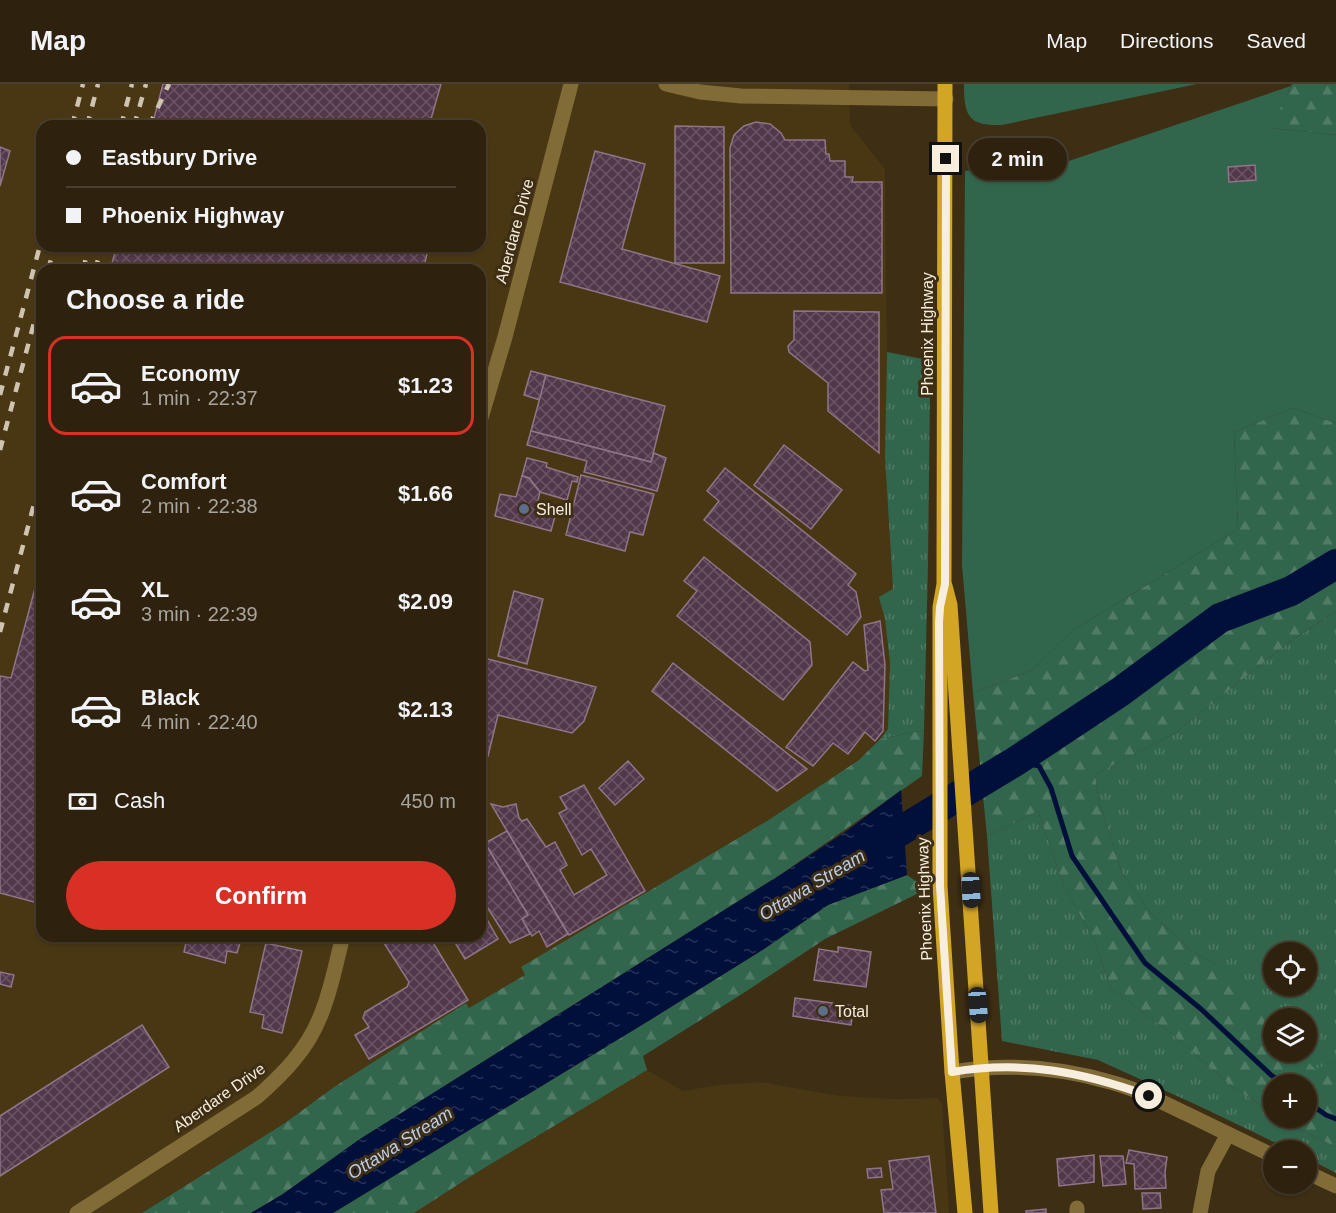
<!DOCTYPE html>
<html lang="en">
<head>
<meta charset="utf-8">
<style>
  :root { --surface:#2e220f; --page:#362a18; --text:#f1f3f6; --muted:#a7a49e; --line:#493f2f; --accent:#d93025 }
  body { margin:0; font-family:Helvetica,sans-serif; background:var(--page); color:var(--text); height:100vh; display:flex; flex-direction:column; font-size:22px; white-space:nowrap }
  * { box-sizing:border-box; margin:0 }
  p { font-size:20px; color:var(--muted) }
  .icon { flex:none; width:33px; height:33px; fill:none; stroke:currentColor; stroke-width:2; stroke-linecap:round; stroke-linejoin:round }
  .map { position:relative; flex:1; overflow:hidden }
  .panel { position:absolute; left:36px; top:180px; width:450px; height:678px; display:flex; flex-direction:column; background:var(--surface); border-radius:18px; box-shadow:0 2px 4px #0004,0 0 0 2px var(--line) }
  .panel>* { flex:none }
  .guide { position:absolute; left:36px; top:36px; width:450px; height:132px; border-radius:18px; box-shadow:0 2px 4px #0004,0 0 0 2px var(--line); display:grid; align-content:center; height:132px; padding:0 30px; background:var(--surface) }
  .buttons { position:absolute; left:1263px; top:858px; display:grid; gap:12px }
  .buttons a { display:grid; place-items:center; width:54px; height:54px; border-radius:50%; background:var(--surface); box-shadow:0 2px 4px #0004,0 0 0 2px var(--line); font-size:30px }
  .end { position:absolute; width:27px; height:27px; margin:-14px; border:8px solid #f7eede; background:#111; box-shadow:0 0 0 3px #111 }
  .from { border-radius:50% }
  .bubble { position:absolute; height:42px; border-radius:21px; background:var(--surface); box-shadow:0 2px 4px #0004,0 0 0 2px var(--line); font-size:20px; font-weight:800; line-height:42px; text-align:center }
  .car { position:absolute; width:18px; height:36px; margin:-18px -9px; border-radius:8px; box-shadow:0 0 4px 2px #0007; background:linear-gradient(#222 24%,#8ab4d8 0 40%,#222 0 76%,#8ab4d8 0 86%,#222 0) }
  .guide b { display:flex; align-items:center; gap:21px; height:57px; font-size:22px }
  .guide b+b { border-top:2px solid var(--line) }
  .guide i { width:15px; height:15px; background:var(--text) }
  ul { padding:0; list-style:none }
  li { display:flex; align-items:center; gap:18px; height:99px; margin:0 12px 9px; padding:0 18px; border:3px solid transparent; border-radius:18px }
  li div { flex:1 }
  li b { display:block; font-size:22px }
  li em { font-style:normal; font-weight:800 }
  li.active { border-color:var(--accent) }
  li>.icon { width:54px; height:54px; stroke-width:1.5 }
  h2 { padding:0 30px; font-size:27px; line-height:72px }
  .pay { display:flex; align-items:center; gap:15px; height:66px; padding:0 30px; font-size:22px }
  .pay p { margin-inline-start:auto }
  .button { display:flex; gap:12px; margin-top:auto; padding:12px 30px }
  .button a { flex:1; height:69px; border-radius:36px; background:var(--accent); color:#fff; font-size:24px; font-weight:800; line-height:69px; text-align:center }
  header { display:flex; align-items:center; gap:36px; box-sizing:border-box; height:84px; padding:0 30px; background:var(--surface); border-bottom:2px solid var(--line) }
  header strong { font-size:28px }
  nav { display:flex; gap:33px; margin-inline-start:auto; font-size:21px }
  .map>svg:first-child { display:block }
  .built { fill:#493714; fill-rule:evenodd }
  .grass { fill:url(#grass-tufts); fill-rule:evenodd }
  .forest { fill:url(#forest-firs) }
  .park { fill:#32664c }
  .water { fill:url(#water-ripples) }
  .lines { fill:none; stroke-linecap:round; stroke-linejoin:round }
  .stream { stroke:#00103a; stroke-width:5 }
  .river { stroke:#00103a; stroke-width:30 }
  .building { fill:url(#building-cross-hatch); stroke:#907488; stroke-width:1.5 }
  .minor { stroke:#816c38; stroke-width:15 }
  .major { stroke:#d2a524; stroke-width:15 }
  .rail { stroke:#cec4b1; stroke-width:4.5; stroke-dasharray:10 10; stroke-linecap:butt }
  .route { stroke:#f7eede; stroke-width:8 }
  .service-dot { fill:#5c6f8a; stroke:#3d2e14; stroke-width:2 }
  .labels { text-anchor:middle; stroke-width:6; stroke-linejoin:round; paint-order:stroke }
  .street-label { font-size:16px; fill:#f7eede; stroke:#3d2e14 }
  .poi-label { font-size:16px; fill:#f7eede; stroke:#3d2e14; text-anchor:start }
  .water-label { font-size:18px; font-style:italic; fill:#b7cdf0; stroke:#3d2e14 }
</style>
</head>
<body>
<header>
<strong>Map</strong>
<nav><a>Map</a><a>Directions</a><a>Saved</a></nav>
</header>
<div class="map">
<svg width="1336" height="1129" viewBox="0 0 1336 1129">
  <defs>
    <pattern id="grass-tufts" width="24" height="20" patternUnits="userSpaceOnUse" patternTransform="scale(1.5)"><rect width="24" height="20" fill="#32664c"/><path d="M3 7l-1-3M5 7V3M7 7l1-3M15 17l-1-3M17 17v-4M19 17l1-3" fill="none" stroke="#507c65"/></pattern>
    <pattern id="forest-firs" width="22" height="20" patternUnits="userSpaceOnUse" patternTransform="scale(1.5)"><rect width="22" height="20" fill="#32664c"/><path d="M5 1l3.5 6h-7zM16 11l3.5 6h-7z" fill="#507c65"/></pattern>
    <pattern id="water-ripples" width="26" height="14" patternUnits="userSpaceOnUse" patternTransform="scale(1.5)"><rect width="26" height="14" fill="#00103a"/><path d="M2 4q2-2 4 0t4 0M15 11q2-2 4 0t4 0" fill="none" stroke="#263356"/></pattern>
    <pattern id="building-cross-hatch" width="8" height="8" patternUnits="userSpaceOnUse" patternTransform="scale(1.5)"><rect width="8" height="8" fill="#52384a"/><path d="M0 0l8 8M0 8l8-8" fill="none" stroke="#6c5564"/></pattern>
  </defs>
  <rect width="100%" height="100%" fill="#3d2e14"/>
  <g class="built">
    <path d="M0 0H849L850 41 885 85 887 268 885 374 893 506 880 513 885 535 890 579 888 645 859 676 767 737 521 884 526 891 469 924 466 919 334 1003 285 1039 142 1129H0ZM42 42H480V162H42ZM42 186H480V852H42Z"/>
    <path d="M647 986 683 1007 719 1001 760 998 840 1012 895 1015 938 1014 942 1021 949 1129H414L476 1089Z"/>
  </g>
  <g class="grass">
    <path d="M887 268 928 276 930 305 928 480 924 646 880 655 888 645 890 579 885 535 879 513 893 505 885 374Z"/>
    <path d="M1336 527V978L1315 986 1299 968H1306V934H1274L1273 938 1213 878 1189 865 1150 828 1122 789 1099 718 1095 690 1174 650 1288 559ZM1274 868H1306V902H1274Z"/>
    <path d="M1038 727 1063 800 1094 856 1111 905 1172 950 1231 1002 1273 1029 1274 1034H1280L1299 1045 1336 1063V1089L1307 1074 1306 1066H1291L1199 1022 1098 976 1002 957 987 752Z"/>
  </g>
  <g class="forest">
    <path d="M1292 0H1336V51L1270 44Z"/>
    <path d="M1293 324 1336 339V527L1288 559 1174 650 1095 690 1099 718 1122 789 1150 828 1189 865 1213 878 1268 931 1273 938 1274 968H1299L1315 985 1336 978V1063L1299 1045 1280 1034H1306V1000H1274L1273 1029 1231 1002 1172 950 1111 905 1094 856 1063 800 1038 727 987 752 973 609 1032 586 1072 547 1238 445 1234 348Z"/>
    <path d="M924 646 922 692 780 791 357 1057 283 1110 251 1129H142L285 1039 334 1003 466 919 469 924 525 891 521 883 767 737 859 676 880 655Z"/>
    <path d="M907 791 927 805 825 855 742 910 643 972 647 986 476 1089 414 1129H333L650 936 764 865 828 821Z"/>
  </g>
  <g class="park">
    <path d="M964 0H1197L1002 41C968 42 964 32 964 0Z"/>
    <path d="M1291 2 1271 44 1336 51V339L1293 324 1234 348 1238 445 1072 547 1032 586 973 609 962 481 965 87 1042 72 1045 85Z"/>
  </g>
  <path class="water" d="M901 706 907 791 828 821 764 865 650 936 333 1129H251L283 1110 360 1055 780 791 848 746Z"/>
  <g class="lines">
    <g class="stream">
      <path d="M1016 677 1039 682 1051 704 1072 772 1145 879 1201 925 1271 991 1284 1000"/>
      <path d="M1306 1017 1326 1031 1336 1035"/>
    </g>
    <path class="river" d="M869 766 1016 677 1120 608 1220 534 1291 507 1336 480"/>
  </g>
  <g class="building">
    <path d="M163 0H441L429 42H152Z"/>
    <path d="M756 38 770 40 781 49 785 56H825L826 70H829L830 77H845V93H853L852 98H882V209H731L730 64 734 51 744 42Z"/>
    <path d="M675 42 724 43V179H675Z"/>
    <path d="M0 63 10 67 0 102Z"/>
    <path d="M595 67 645 80 622 165 720 192 707 238 560 198Z"/>
    <path d="M1255 81 1256 96 1229 98 1228 83Z"/>
    <path d="M117 162H429L423 186H110Z"/>
    <path d="M794 227 879 228V369L828 327V299L789 268 788 262 794 256Z"/>
    <path d="M531 287 546 291 540 316 524 311Z"/>
    <path d="M546 291 665 322 651 378 531 347Z"/>
    <path d="M531 347 651 378 654 369 666 374 657 407 584 388 587 377 527 361Z"/>
    <path d="M784 361 842 406 811 445 754 401Z"/>
    <path d="M527 374 547 379 546 383 578 393 577 398 572 397 567 416 540 408 529 394 522 392Z"/>
    <path d="M725 384 856 490 848 501 856 508 861 533 847 551 704 436 719 417 707 407Z"/>
    <path d="M581 391 654 410 643 451 630 448 625 467 566 451Z"/>
    <path d="M522 392 529 394 540 408 537 420 557 425 551 447 495 432 500 410 516 413Z"/>
    <path d="M704 473 810 558 812 581 783 616 677 532 697 507 684 497Z"/>
    <path d="M42 478V820L0 809V592L11 594Z"/>
    <path d="M514 507 543 515 527 580 498 572Z"/>
    <path d="M880 537 885 581 883 647 875 657 865 648 848 670 833 659 813 682 786 663 853 578 865 587 868 586 864 541Z"/>
    <path d="M480 573 596 603 584 637 572 649 498 631 488 672 480 670Z"/>
    <path d="M673 579 807 685 777 707 652 607Z"/>
    <path d="M628 677 644 695 615 721 599 704Z"/>
    <path d="M584 701 645 807 569 851 491 720 503 723 516 720 519 734 522 737 527 735 546 763 555 758 567 781 560 786 574 811 607 791 591 765 582 771 559 729 567 725 560 713Z"/>
    <path d="M507 747 568 850 547 863 539 847 532 852 522 835 528 831 485 759Z"/>
    <path d="M480 751 528 831 522 835 530 850 510 859 480 812Z"/>
    <path d="M480 823 498 855 465 875 451 852H480Z"/>
    <path d="M162 852H242L237 869 227 867 225 879 184 868 186 859Z"/>
    <path d="M383 852H429L468 916 369 975 355 951 369 943 363 934 365 928 407 903 409 898 384 859Z"/>
    <path d="M266 859 302 867 282 949 262 944 264 931 250 928Z"/>
    <path d="M838 863 871 868 866 903 814 896 819 865 838 868Z"/>
    <path d="M0 888 14 891 11 903 0 900Z"/>
    <path d="M795 914 854 922 851 941 793 932Z"/>
    <path d="M142 941 169 983 0 1092V1032Z"/>
    <path d="M1129 1066 1167 1073 1165 1088 1166 1104 1135 1105 1134 1080 1126 1079Z"/>
    <path d="M1094 1071V1098L1059 1102 1057 1075Z"/>
    <path d="M929 1072 936 1129H884L881 1106 893 1105 889 1077Z"/>
    <path d="M1100 1072H1123L1126 1100 1103 1102Z"/>
    <path d="M881 1084 882 1093 868 1094 867 1085Z"/>
    <path d="M1142 1109H1160L1161 1124 1143 1125Z"/>
    <path d="M1046 1125V1129H1026V1127Z"/>
  </g>
  <g class="lines">
    <g class="minor">
      <path d="M666 0 700 8 741 12 946 15"/>
      <path d="M480 337 505 253 571 0"/>
      <path d="M952 988C1005 979 1058 983 1110 998 1137 1005 1162 1018 1187 1030 1216 1044 1244 1058 1274 1072"/>
      <path d="M1306 1088 1336 1102"/>
      <path d="M1077 1124V1129"/>
      <path d="M77 1129 257 1013C283 990 307 966 320 933 331 908 336 878 343 852"/>
      <path d="M1200 1129 1208 1087 1228 1050"/>
    </g>
    <g class="major">
      <path d="M945 0 944 500 940 523V802L952 988 965 1129"/>
      <path d="M945 502 950 521 991 1129"/>
    </g>
    <g class="rail">
      <path d="M72 42 83 0"/>
      <path d="M87 42 98 0"/>
      <path d="M121 42 132 0"/>
      <path d="M134 42 146 0"/>
      <path d="M149 42 169 0"/>
      <path d="M48 186 55 162"/>
      <path d="M83 186 89 162"/>
      <path d="M95 186 102 162"/>
      <path d="M0 311 42 154"/>
      <path d="M0 366 42 209"/>
      <path d="M0 548 42 390"/>
    </g>
  </g>
  <g class="lines">
    <path class="route" d="M946 75 945 500 940 523 939 539 940 802 952 988C1022 976 1083 988 1149 1012"/>
  </g>
  <g class="service-dot">
    <circle cx="524" cy="425" r="6"/>
    <circle cx="823" cy="927" r="6"/>
  </g>
  <g class="labels">
    <g class="street-label">
      <text transform="translate(514 147) rotate(-75)" y="6">Aberdare Drive</text>
      <text transform="translate(927 250) rotate(-90)" y="6">Phoenix Highway</text>
      <text transform="translate(924 815) rotate(-92)" y="6">Phoenix Highway</text>
      <text transform="translate(219 1013) rotate(-35)" y="6">Aberdare Drive</text>
    </g>
    <g class="poi-label">
      <text x="536" y="431">Shell</text>
      <text x="835" y="933">Total</text>
    </g>
    <g class="water-label">
      <text transform="translate(812 801) rotate(-31)" y="6">Ottawa Stream</text>
      <text transform="translate(400 1059) rotate(-32)" y="6">Ottawa Stream</text>
    </g>
  </g>
</svg>
<div class="buttons">
<a><svg class="icon" aria-label="locate" viewBox="0 0 24 24"><circle cx="12" cy="12" r="6"/><path d="M12 2v4M12 18v4M2 12h4M18 12h4"/></svg></a>
<a><svg class="icon" aria-label="layers" viewBox="0 0 24 24"><path d="M12 4l9 5-9 5-9-5zM3 14l9 5 9-5"/></svg></a>
<a>+</a>
<a>−</a>
</div>
<i class="end from" style="left:1149px;top:1012px"></i>
<i class="end" style="left:946px;top:75px"></i>
<div class="bubble" style="left:968px;top:54px;width:99px">2 min</div>
<i class="car" style="left:971px;top:806px;rotate:177deg"></i>
<i class="car" style="left:978px;top:921px;rotate:176deg"></i>
<div class="guide">
<b><i class="from"></i>Eastbury Drive</b>
<b><i></i>Phoenix Highway</b>
</div>
<section class="panel">
<h2>Choose a ride</h2>
<ul>
<li class="active"><svg class="icon" aria-label="car" viewBox="0 0 24 24"><path d="M5 17H2v-5l4-1 3-4h7l3 4 3 1v5h-3M9 17h6M6 11h13"/><circle cx="7" cy="17" r="2"/><circle cx="17" cy="17" r="2"/></svg><div><b>Economy</b><p>1 min · 22:37</p></div><em>$1.23</em></li>
<li><svg class="icon" aria-label="car" viewBox="0 0 24 24"><path d="M5 17H2v-5l4-1 3-4h7l3 4 3 1v5h-3M9 17h6M6 11h13"/><circle cx="7" cy="17" r="2"/><circle cx="17" cy="17" r="2"/></svg><div><b>Comfort</b><p>2 min · 22:38</p></div><em>$1.66</em></li>
<li><svg class="icon" aria-label="car" viewBox="0 0 24 24"><path d="M5 17H2v-5l4-1 3-4h7l3 4 3 1v5h-3M9 17h6M6 11h13"/><circle cx="7" cy="17" r="2"/><circle cx="17" cy="17" r="2"/></svg><div><b>XL</b><p>3 min · 22:39</p></div><em>$2.09</em></li>
<li><svg class="icon" aria-label="car" viewBox="0 0 24 24"><path d="M5 17H2v-5l4-1 3-4h7l3 4 3 1v5h-3M9 17h6M6 11h13"/><circle cx="7" cy="17" r="2"/><circle cx="17" cy="17" r="2"/></svg><div><b>Black</b><p>4 min · 22:40</p></div><em>$2.13</em></li>
</ul>
<div class="pay"><svg class="icon" aria-label="cash" viewBox="0 0 24 24"><path d="M3 7h18v10H3z"/><circle cx="12" cy="12" r="2"/></svg>Cash<p>450 m</p></div>
<div class="button"><a>Confirm</a></div>
</section>
</div>
</body>
</html>
